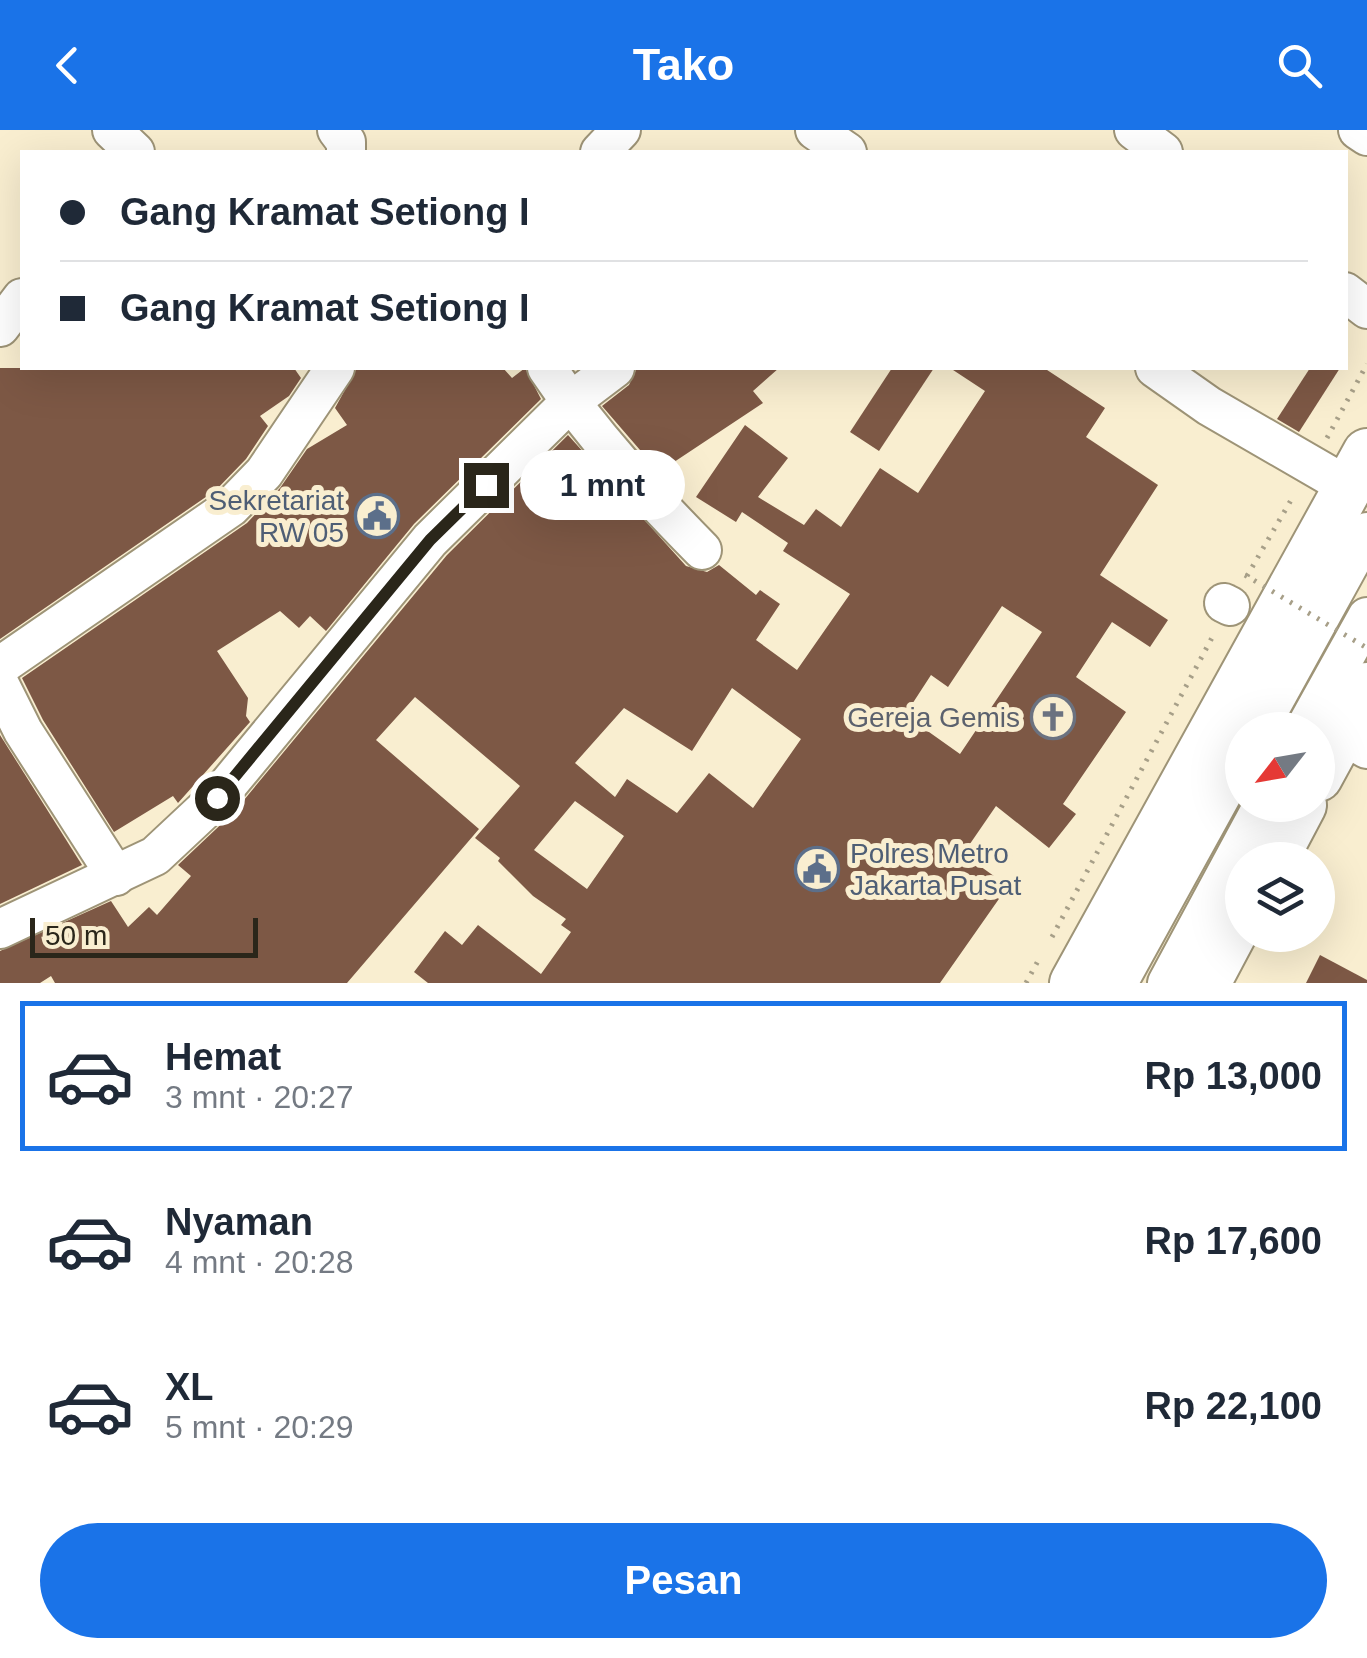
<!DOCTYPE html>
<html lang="id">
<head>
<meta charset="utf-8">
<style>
  :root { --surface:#fff; --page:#f6f6f7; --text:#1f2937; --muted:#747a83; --line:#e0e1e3; --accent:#1a73e8 }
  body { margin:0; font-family:Helvetica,sans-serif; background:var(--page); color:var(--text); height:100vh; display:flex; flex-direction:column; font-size:38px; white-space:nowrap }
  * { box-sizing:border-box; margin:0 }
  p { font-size:32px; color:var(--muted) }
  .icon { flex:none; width:55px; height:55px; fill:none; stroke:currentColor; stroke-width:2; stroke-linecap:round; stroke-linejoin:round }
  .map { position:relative; height:853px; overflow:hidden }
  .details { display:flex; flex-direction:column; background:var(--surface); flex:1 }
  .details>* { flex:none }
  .top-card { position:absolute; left:20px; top:20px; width:1328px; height:220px; border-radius:0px; box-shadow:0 10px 40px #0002; display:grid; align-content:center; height:220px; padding:0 40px; background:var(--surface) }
  .needle { width:65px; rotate:239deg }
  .fabs { position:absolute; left:1225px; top:582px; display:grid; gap:20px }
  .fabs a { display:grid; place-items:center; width:110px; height:110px; border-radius:50%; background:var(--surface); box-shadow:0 10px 40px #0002; font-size:50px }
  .scale { position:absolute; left:30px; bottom:25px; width:228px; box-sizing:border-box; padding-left:10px; border:5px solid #2a261a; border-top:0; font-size:28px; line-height:35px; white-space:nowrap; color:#2a261a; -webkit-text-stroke:8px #f9eed0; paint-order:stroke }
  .end { position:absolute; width:45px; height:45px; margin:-22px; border:12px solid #2a261a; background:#fff; box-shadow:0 0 0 5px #fff }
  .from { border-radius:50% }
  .bubble { position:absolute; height:70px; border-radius:35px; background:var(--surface); box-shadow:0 10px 40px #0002; font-size:32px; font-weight:700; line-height:70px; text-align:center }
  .top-card b { display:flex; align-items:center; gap:35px; height:95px; font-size:38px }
  .top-card b+b { border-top:2px solid var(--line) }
  .top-card i { width:25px; height:25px; background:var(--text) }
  ul { padding:18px 0 0; list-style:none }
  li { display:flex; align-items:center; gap:30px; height:150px; margin:0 20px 15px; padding:0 20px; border:5px solid transparent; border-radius:0px }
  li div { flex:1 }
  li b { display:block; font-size:38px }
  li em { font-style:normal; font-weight:700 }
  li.active { border-color:var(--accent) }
  li>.icon { width:90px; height:90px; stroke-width:1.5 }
  .button { display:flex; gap:20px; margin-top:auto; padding:20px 40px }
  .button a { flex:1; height:115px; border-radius:60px; background:var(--accent); color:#fff; font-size:40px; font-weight:700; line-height:115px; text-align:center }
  header { display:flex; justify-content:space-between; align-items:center; height:130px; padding:0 40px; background:var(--accent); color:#fff; font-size:45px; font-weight:700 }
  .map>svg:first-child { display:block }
  .building { fill:#7d5845; fill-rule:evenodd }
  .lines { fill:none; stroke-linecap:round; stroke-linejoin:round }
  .minor-casing { stroke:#9e9477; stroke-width:42 }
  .major-casing { stroke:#9e9477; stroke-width:52 }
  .path { stroke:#a79f88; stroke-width:5; stroke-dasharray:2.5 8; stroke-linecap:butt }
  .minor { stroke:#fff; stroke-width:38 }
  .major { stroke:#fff; stroke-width:48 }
  .path-bridge { stroke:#a79f88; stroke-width:5; stroke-dasharray:2.5 8; stroke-linecap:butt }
  .route { stroke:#2a261a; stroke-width:12 }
  .labels { text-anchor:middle; stroke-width:10; stroke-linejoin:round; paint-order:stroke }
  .service-label { font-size:28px; fill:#4e5e75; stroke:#f9eed0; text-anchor:end }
  .worship-label { font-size:28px; fill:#5b616d; stroke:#f9eed0; text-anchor:end }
</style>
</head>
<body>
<header><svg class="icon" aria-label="back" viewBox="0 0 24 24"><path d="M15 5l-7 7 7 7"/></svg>Tako<svg class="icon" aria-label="search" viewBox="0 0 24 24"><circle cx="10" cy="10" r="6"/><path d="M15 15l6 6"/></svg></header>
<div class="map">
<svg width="1367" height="853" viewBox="0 0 1367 853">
  <rect width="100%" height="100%" fill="#f9eed0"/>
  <g class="building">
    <path d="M0 238H294L301 248 289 266 260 286 268 296 246 329 216 360 0 509Z"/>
    <path d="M357 238H503L512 248 525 238 541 269 414 394 326 501 310 486 299 498 280 481 217 521 248 568 246 586 250 592 178 673 173 666 114 702 43 590 22 548 247 393 280 358 307 319 347 295 335 278Z"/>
    <path d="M637 238H779L753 261 763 273 659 342 602 276 629 255Z"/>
    <path d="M892 238H934L879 321 850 302Z"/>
    <path d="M950 238H1044L1105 278 1086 307 1158 355 1100 445 1168 490 1150 517 1112 492 1076 547 1126 582 1063 674 1076 684 1049 718 996 676 963 724 1008 756 940 853H428L414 842 445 801 462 815 478 795 541 844 571 802 561 795 566 789 533 766 498 731 500 728 475 708 520 656 415 567 376 610 479 699 347 853H55L51 846 40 853H0V821L111 771 128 797 149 777 157 785 191 746 178 735 234 682 447 425 568 305 686 436 707 442 719 435 756 465 760 460 780 474 756 510 797 540 850 464 783 421 788 413 742 382 736 392 696 367 745 295 788 328 758 367 804 395 816 379 841 397 880 338 918 363 985 261ZM1002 476 1042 502 960 624 905 585 931 545 948 557ZM732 558 801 609 753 678 709 643 677 683 627 649 615 667 575 633 624 578 692 621ZM575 671 624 706 587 759 534 720Z"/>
    <path d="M1310 238H1340L1299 302 1277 289Z"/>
    <path d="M0 605 82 735 0 774Z"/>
    <path d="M1320 825 1367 850V853H1306Z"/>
  </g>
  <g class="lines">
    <defs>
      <g id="minor">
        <path d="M112 0 135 22"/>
        <path d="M337 0 346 12V22"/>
        <path d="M815 0 847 22"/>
        <path d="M1134 0 1163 22"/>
        <path d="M1358 0 1367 6"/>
        <path d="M600 22 621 0"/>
        <path d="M1345 162 1367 179"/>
        <path d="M0 197 22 168"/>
        <path d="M547 238C591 304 646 363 702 420"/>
        <path d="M1155 238 1209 276 1349 357"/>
        <path d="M1224 473 1230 476"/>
        <path d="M0 536 231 377 264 343 335 238"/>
        <path d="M0 555 23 601 116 746"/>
        <path d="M1258 600 1367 402"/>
        <path d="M1304 600 1367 487"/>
        <path d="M1341 604 1367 619"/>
        <path d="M0 799 155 726 217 668 430 410 570 272 615 238"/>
        <path d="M1118 853 1242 628"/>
        <path d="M1167 853 1263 675"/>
      </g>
      <g id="major">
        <path d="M1318 647 1367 557"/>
        <path d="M1273 730 1302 675"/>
        <path d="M1074 853 1367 323"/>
        <path d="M1206 853 1242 785"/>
      </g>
    </defs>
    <use href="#minor" class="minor-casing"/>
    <use href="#major" class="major-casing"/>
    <g class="path">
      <path d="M1327 308 1367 234"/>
      <path d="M1247 446 1294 365"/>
      <path d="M1052 807 1214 504"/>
      <path d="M1026 853 1039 829"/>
    </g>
    <use href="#minor" class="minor"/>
    <use href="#major" class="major"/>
    <path class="path-bridge" d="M1245 445 1367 518"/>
  </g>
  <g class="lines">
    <path class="route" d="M217 668 430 410 486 355"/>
  </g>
  <defs>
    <symbol id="civic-ring" viewBox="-11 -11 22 22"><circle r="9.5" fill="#f9eed0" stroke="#5c6f8a" stroke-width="1.5"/><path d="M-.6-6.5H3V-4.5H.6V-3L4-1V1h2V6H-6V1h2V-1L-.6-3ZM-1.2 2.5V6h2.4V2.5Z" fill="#5c6f8a"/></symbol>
    <symbol id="church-ring" viewBox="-11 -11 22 22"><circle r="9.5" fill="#f9eed0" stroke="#6b7280" stroke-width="1.5"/><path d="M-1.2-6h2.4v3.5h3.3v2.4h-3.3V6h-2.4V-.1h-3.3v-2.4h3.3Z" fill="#6b7280"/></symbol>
  </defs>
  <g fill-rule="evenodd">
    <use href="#civic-ring" x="352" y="361" width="50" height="50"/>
    <use href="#church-ring" x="1028" y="562" width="50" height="50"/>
    <use href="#civic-ring" x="792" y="714" width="50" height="50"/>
  </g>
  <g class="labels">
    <g class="service-label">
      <text x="344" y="380">Sekretariat<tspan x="344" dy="32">RW 05</tspan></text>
      <text x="850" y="733" text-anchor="start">Polres Metro<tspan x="850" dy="32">Jakarta Pusat</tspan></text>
    </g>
    <g class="worship-label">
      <text x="1020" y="597">Gereja Gemis</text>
    </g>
  </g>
</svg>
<div class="fabs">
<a><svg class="needle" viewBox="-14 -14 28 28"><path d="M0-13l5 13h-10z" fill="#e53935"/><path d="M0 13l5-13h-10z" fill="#747a83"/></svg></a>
<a><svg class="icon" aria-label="layers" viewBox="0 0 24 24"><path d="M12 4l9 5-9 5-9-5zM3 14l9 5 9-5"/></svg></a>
</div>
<div class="scale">50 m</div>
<i class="end from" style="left:217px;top:668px"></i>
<i class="end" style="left:486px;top:355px"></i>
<div class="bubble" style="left:520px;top:320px;width:165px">1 mnt</div>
<div class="top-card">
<b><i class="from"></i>Gang Kramat Setiong I</b>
<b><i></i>Gang Kramat Setiong I</b>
</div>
</div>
<section class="details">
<ul>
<li class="active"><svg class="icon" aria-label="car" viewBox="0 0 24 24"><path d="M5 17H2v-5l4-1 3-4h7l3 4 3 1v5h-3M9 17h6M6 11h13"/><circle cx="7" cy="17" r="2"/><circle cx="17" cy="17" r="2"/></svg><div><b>Hemat</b><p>3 mnt · 20:27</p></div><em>Rp 13,000</em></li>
<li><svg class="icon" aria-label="car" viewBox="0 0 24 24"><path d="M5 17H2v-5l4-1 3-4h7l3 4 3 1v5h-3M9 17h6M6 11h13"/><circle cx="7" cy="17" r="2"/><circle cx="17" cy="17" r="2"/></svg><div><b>Nyaman</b><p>4 mnt · 20:28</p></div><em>Rp 17,600</em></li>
<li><svg class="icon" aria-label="car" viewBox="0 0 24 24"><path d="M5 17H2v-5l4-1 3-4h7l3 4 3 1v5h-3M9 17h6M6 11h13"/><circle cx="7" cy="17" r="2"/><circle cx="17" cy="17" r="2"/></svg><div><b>XL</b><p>5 mnt · 20:29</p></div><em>Rp 22,100</em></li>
</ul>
<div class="button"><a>Pesan</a></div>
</section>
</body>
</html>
